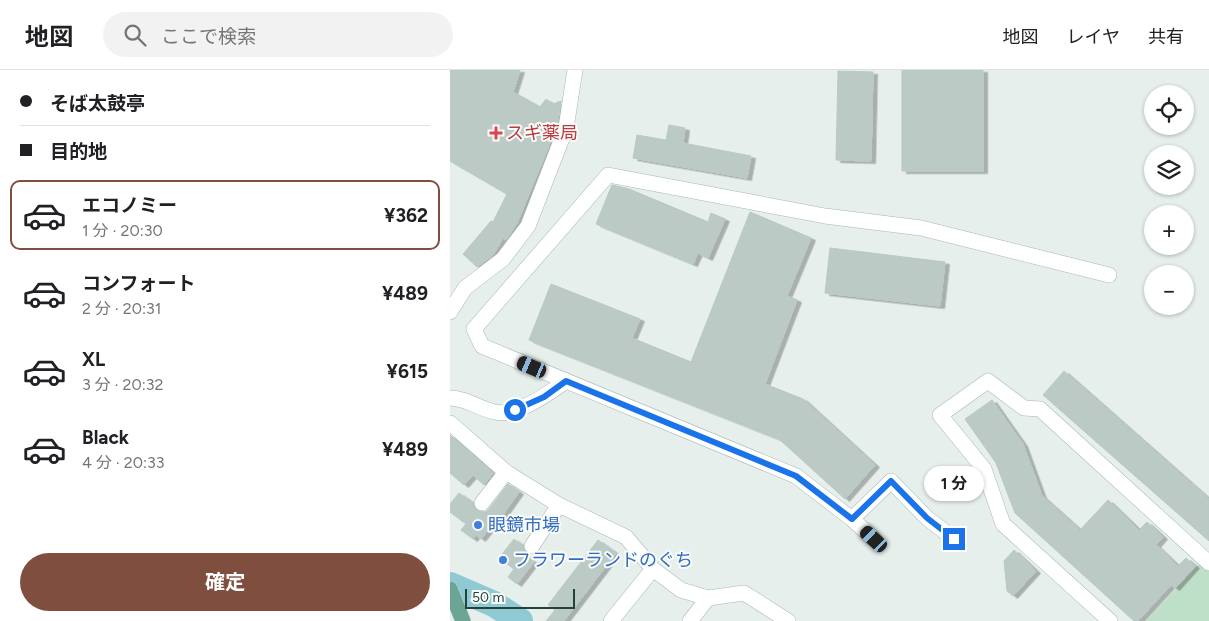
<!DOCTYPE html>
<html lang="ja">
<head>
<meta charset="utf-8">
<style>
  :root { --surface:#fff; --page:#f2f2f2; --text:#202124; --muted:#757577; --line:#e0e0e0; --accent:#7f4e3f }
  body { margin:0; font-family:Figtree,"Noto Sans JP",sans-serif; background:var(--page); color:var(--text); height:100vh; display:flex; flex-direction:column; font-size:19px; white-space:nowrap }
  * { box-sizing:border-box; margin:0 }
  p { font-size:16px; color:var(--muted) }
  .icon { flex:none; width:28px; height:28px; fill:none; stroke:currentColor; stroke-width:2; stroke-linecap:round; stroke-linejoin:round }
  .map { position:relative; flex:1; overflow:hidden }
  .panel { display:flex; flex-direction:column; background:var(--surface); width:450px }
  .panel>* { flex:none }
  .top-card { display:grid; align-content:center; height:110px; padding:0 20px; background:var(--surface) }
  .fabs { position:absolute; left:694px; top:15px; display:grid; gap:10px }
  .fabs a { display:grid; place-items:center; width:50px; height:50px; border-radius:50%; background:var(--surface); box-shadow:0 1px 4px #0004; font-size:25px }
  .scale { position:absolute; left:15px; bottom:12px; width:110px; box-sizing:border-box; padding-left:5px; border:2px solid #24423a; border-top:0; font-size:14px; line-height:18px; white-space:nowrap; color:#24423a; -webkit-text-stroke:4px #f7fbf9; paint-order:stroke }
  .end { position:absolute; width:22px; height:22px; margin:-11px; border:6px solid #1a73e8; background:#fff; box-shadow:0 0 0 2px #fff }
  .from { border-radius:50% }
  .bubble { position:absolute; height:35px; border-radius:18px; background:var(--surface); box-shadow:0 1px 4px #0004; font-size:16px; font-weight:700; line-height:35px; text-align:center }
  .car { position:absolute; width:15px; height:30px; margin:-15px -8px; border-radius:6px; box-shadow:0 0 4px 1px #0007; background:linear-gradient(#222 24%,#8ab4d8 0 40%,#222 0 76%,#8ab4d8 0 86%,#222 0) }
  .top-card b { display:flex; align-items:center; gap:18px; height:48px; font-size:19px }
  .top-card b+b { border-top:1px solid var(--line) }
  .top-card i { width:12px; height:12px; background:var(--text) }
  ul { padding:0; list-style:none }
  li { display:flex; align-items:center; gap:15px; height:70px; margin:0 10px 8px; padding:0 10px; border:2px solid transparent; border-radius:10px }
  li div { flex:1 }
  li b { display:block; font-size:19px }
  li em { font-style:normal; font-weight:700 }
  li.on { border-color:var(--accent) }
  li>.icon { width:45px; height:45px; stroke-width:1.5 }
  .button { display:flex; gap:10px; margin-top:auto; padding:10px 20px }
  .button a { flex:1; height:58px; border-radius:30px; background:var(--accent); color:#fff; font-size:20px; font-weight:700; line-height:58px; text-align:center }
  header { display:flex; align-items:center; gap:30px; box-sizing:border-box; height:70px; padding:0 25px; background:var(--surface); border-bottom:1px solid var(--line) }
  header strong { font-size:24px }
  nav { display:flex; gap:28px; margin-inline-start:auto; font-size:18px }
  .search { width:350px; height:45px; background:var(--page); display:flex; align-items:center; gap:12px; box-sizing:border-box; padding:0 18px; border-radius:28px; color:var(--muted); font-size:19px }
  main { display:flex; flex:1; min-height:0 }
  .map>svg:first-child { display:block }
  .green { fill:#bfe0c8 }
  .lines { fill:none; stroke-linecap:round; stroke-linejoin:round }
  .river { stroke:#8ec9d4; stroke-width:26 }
  .building { fill:#bbcac4; stroke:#b8c9c2; filter:url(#shadow) }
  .minor-casing { stroke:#a8b8b2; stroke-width:16 }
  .major-casing { stroke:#c2cac8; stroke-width:16 }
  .minor { stroke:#fff; stroke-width:15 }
  .major { stroke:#6aa596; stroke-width:15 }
  .route { stroke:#1a73e8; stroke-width:6 }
  .health-dot { fill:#e0444e; stroke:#f7fbf9; stroke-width:2 }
  .shop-dot { fill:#3f7fe0; stroke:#f7fbf9; stroke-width:2 }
  .labels { text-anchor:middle; stroke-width:4; stroke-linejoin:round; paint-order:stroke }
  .health-label { font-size:18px; fill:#be3a42; stroke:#f7fbf9; text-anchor:start }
  .shop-label { font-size:18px; fill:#366cbe; stroke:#f7fbf9; text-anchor:start }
</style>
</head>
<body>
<header>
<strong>地図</strong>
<div class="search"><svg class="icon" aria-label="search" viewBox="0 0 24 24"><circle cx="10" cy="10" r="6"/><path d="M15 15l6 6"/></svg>ここで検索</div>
<nav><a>地図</a><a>レイヤ</a><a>共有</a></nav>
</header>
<main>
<section class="panel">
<div class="top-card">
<b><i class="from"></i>そば太鼓亭</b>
<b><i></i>目的地</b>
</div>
<ul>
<li class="on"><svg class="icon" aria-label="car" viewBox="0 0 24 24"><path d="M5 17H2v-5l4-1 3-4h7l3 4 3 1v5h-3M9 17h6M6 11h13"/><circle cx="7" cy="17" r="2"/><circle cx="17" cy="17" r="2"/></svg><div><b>エコノミー</b><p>1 分 · 20:30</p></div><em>¥362</em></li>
<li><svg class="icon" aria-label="car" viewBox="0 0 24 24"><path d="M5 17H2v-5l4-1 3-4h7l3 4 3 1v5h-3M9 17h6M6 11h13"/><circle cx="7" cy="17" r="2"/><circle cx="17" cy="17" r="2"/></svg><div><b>コンフォート</b><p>2 分 · 20:31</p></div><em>¥489</em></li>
<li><svg class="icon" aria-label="car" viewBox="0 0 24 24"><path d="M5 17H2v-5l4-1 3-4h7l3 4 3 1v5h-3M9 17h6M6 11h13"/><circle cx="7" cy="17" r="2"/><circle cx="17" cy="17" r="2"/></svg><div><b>XL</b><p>3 分 · 20:32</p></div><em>¥615</em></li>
<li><svg class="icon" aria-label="car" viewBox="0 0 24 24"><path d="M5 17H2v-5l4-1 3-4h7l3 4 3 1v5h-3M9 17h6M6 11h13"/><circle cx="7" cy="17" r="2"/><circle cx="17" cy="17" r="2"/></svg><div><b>Black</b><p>4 分 · 20:33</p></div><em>¥489</em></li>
</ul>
<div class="button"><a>確定</a></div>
</section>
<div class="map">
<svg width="759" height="551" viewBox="0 0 759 551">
  <defs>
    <filter id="shadow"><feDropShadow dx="4.5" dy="2.5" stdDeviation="0" flood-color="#0004"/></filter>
  </defs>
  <rect width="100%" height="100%" fill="#e6efeb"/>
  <path class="green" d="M751 492 759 499V551H696Z"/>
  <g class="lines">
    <path class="river" d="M0 515 44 534 70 551"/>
  </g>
  <g class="building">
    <path d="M0 0H70L63 22 90 37 96 29 103 34 111 31 107 56 67 153 56 170 53 168 43 185 27 197 13 184 41 151 43 152 57 124 0 91Z"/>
    <rect x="452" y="0" width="81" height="101"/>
    <path d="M388 1 423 2 421 91 386 90Z"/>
    <path d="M219 55 235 58 233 73 301 86 297 108 183 88 187 65 216 70Z"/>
    <path d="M162 115 179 119 258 152 261 143 275 149 258 188 248 183 243 194 146 154Z"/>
    <path d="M300 142 361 168 337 226 347 230 315 314 353 329 425 395 395 429 329 369 79 270 101 214 190 249 182 268 241 292Z"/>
    <path d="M380 178 495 192 490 236 375 223Z"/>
    <path d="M614 301 759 429V471L593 325Z"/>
    <path d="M542 330 573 374 592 426 630 460 658 430 689 460 697 452 713 467 706 475 728 496 736 488 745 496 725 518 721 515 688 551H684L565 443 546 393 515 349Z"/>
    <path d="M0 365 43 403 34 415 23 405 14 415 0 403Z"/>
    <path d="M58 414 69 422 50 449 48 448 31 469 26 465 23 469 11 460 16 454 0 442V434L9 423 23 433 27 441 35 442 39 439Z"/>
    <path d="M64 469 73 476 75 481 73 484 84 492 67 514 58 507 64 499 49 488Z"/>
    <path d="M148 470 166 483 114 551H96L105 540 98 535Z"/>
    <path d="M564 480 586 501 563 526 557 521 554 491Z"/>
  </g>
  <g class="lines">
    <defs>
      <g id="minor">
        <path d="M0 242 15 218 53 189 78 156 116 58 125 0"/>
        <path d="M0 328C17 328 29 339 45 342 66 347 99 323 116 311"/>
        <path d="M0 353 56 402 109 435 176 467 203 499 231 520 258 528 294 523 338 551"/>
        <path d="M32 433 56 402"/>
        <path d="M402 449 441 411 477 448 504 469"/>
        <path d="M424 469 402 449 346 406 32 276 24 259 158 105 375 146 471 158 659 205"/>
        <path d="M82 476 109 435"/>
        <path d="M161 551 203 499"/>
        <path d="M240 551 258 528"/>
        <path d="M660 551 553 454 534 399 490 345 538 311 574 338 590 339 759 493"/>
      </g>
      <path id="major" d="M0 519 13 551"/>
    </defs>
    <use href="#minor" class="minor-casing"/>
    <use href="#major" class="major-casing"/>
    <use href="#minor" class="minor"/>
    <use href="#major" class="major"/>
  </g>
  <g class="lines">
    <path class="route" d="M65 340 94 327 116 311 346 406 402 449 441 411 477 448 504 469"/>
  </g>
  <path class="health-dot" d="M43.5 55.5h5v5h5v5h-5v5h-5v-5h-5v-5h5z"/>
  <g class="shop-dot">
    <circle cx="28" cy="455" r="5"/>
    <circle cx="53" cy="490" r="5"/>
  </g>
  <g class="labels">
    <g class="health-label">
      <text x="56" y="69">スギ薬局</text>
    </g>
    <g class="shop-label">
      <text x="38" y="461">眼鏡市場</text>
      <text x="63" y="496">フラワーランドのぐち</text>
    </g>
  </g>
</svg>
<div class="fabs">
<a><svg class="icon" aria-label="locate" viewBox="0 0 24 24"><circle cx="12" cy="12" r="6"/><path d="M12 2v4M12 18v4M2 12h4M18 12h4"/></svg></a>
<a><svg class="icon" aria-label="layers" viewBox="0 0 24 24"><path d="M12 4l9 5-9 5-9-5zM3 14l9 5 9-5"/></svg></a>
<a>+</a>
<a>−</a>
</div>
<div class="scale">50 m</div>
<i class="end from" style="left:65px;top:340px"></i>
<i class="end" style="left:504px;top:469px"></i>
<div class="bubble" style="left:474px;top:396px;width:60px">1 分</div>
<i class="car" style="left:82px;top:297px;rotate:293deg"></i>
<i class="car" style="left:424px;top:469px;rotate:313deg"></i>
</div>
</main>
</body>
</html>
